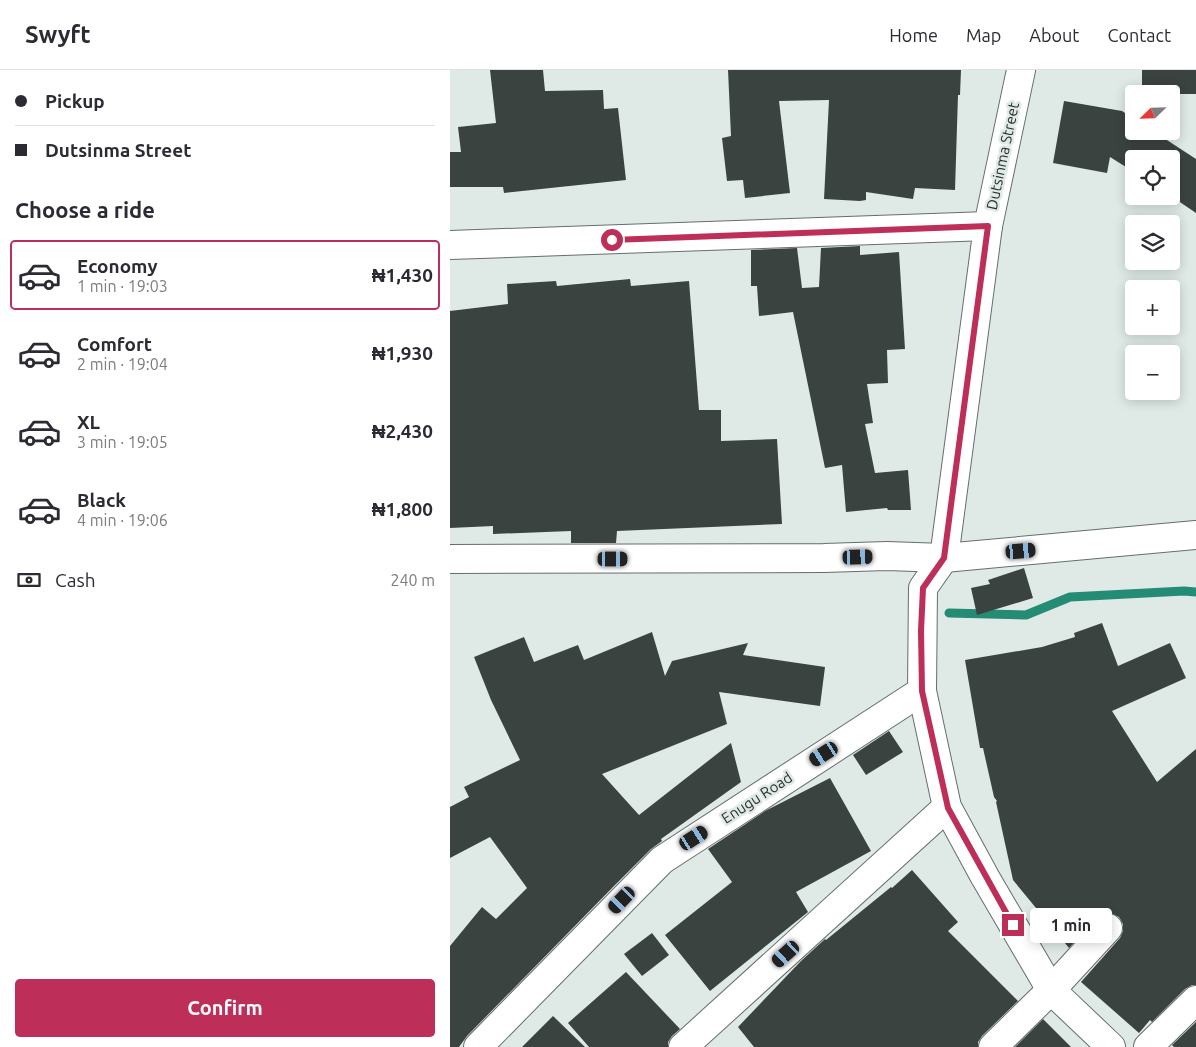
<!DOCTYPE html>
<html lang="en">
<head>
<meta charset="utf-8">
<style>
  :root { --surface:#fff; --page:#f2f2f3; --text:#2b2b33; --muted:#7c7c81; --line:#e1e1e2; --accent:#bd2e59 }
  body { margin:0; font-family:Ubuntu,sans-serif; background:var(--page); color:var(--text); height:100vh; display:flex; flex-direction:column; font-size:19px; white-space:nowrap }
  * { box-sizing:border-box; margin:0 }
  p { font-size:16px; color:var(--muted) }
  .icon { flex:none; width:28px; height:28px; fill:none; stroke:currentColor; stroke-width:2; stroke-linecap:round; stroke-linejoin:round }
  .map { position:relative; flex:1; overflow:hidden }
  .drawer { display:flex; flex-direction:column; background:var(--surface); width:450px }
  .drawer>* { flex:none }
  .banner { display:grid; align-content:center; height:110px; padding:0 15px; background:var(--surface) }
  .needle { width:32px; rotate:247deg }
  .fabs { position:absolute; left:675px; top:15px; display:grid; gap:10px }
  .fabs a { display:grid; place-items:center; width:55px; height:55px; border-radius:5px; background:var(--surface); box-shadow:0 2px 12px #0003; font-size:25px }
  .end { position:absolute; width:22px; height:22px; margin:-11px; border:6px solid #bd2e59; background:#fff; box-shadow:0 0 0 2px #fff }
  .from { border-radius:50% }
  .bubble { position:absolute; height:35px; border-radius:5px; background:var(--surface); box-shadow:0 2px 12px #0003; font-size:16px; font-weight:600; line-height:35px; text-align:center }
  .car { position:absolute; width:15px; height:30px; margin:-15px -8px; border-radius:6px; box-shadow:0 0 4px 1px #0007; background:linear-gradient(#222 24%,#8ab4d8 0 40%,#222 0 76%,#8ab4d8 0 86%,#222 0) }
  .banner b { display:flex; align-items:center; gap:18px; height:48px; font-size:19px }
  .banner b+b { border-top:1px solid var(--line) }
  .banner i { width:12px; height:12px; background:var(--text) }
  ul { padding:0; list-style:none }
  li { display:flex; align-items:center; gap:15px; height:70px; margin:0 10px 8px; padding:0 5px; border:2px solid transparent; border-radius:5px }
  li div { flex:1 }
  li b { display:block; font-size:19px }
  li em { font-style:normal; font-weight:600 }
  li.selected { border-color:var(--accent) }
  li>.icon { width:45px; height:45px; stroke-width:1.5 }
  h2 { padding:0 15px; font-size:22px; line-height:60px }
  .pay { display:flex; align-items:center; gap:12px; height:55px; padding:0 15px; font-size:19px }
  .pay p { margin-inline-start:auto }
  .primary-button { display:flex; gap:10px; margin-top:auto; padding:10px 15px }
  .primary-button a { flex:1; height:58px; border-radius:5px; background:var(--accent); color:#fff; font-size:20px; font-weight:600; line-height:58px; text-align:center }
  header { display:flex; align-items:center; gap:30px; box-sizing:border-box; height:70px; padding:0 25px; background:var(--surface); border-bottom:1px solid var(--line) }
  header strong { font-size:24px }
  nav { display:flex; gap:28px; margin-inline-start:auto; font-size:18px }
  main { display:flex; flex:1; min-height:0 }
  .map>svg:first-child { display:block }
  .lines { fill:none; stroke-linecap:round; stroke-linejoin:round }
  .stream { stroke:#248b75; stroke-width:9 }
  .building { fill:#3b4340 }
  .minor-casing { stroke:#656e6b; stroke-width:30 }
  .minor { stroke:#fff; stroke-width:28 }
  .route { stroke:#bd2e59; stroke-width:6 }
  .labels { text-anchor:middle; stroke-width:5; stroke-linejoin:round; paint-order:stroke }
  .street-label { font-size:15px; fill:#2b2f2e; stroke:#dfeae6 }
</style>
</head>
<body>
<header>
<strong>Swyft</strong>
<nav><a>Home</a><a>Map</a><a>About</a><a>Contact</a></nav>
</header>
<main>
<section class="drawer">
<div class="banner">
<b><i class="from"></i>Pickup</b>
<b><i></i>Dutsinma Street</b>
</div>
<h2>Choose a ride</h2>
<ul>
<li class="selected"><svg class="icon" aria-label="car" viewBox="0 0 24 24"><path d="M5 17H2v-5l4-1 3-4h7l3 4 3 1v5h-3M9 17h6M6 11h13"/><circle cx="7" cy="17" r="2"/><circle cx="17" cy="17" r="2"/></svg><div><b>Economy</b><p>1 min · 19:03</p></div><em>₦1,430</em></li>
<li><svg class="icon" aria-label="car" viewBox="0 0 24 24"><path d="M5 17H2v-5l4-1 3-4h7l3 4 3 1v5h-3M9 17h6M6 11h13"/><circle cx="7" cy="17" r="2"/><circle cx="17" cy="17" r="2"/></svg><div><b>Comfort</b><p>2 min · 19:04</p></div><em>₦1,930</em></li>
<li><svg class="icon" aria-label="car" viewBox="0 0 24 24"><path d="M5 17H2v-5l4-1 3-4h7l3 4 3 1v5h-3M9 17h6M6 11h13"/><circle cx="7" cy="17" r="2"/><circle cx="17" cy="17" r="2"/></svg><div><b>XL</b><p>3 min · 19:05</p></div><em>₦2,430</em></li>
<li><svg class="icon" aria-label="car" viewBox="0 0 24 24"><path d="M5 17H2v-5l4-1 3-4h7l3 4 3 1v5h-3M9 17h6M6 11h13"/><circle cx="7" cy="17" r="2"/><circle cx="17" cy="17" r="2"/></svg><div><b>Black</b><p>4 min · 19:06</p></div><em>₦1,800</em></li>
</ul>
<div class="pay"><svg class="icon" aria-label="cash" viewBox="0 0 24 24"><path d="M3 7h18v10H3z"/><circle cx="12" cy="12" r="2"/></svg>Cash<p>240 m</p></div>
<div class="primary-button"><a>Confirm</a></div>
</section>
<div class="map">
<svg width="746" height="977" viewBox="0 0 746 977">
  <rect width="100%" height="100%" fill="#dfeae6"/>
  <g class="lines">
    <path class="stream" d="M499 543 576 545 620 527 734 521 746 522"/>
  </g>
  <g class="building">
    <path d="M40 0H93L95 21 153 20 154 39 168 38 176 110 54 123 53 117H0V82H11L8 57 46 53Z"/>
    <path d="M278 0H511L510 25H508L505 120 465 118 463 129 416 122V130L410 131 374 129 379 30 329 31 340 123 295 128 293 110 277 111 272 68 281 66Z"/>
    <rect x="692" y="0" width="54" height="24"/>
    <path d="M614 31 672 41 684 49V61H703L746 89V143L721 126V89H684V102L660 87 657 103 603 93Z"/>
    <path d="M410 176V185L449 182 455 279 437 280 438 313 417 314 423 353 415 354 425 403 458 400 461 440H438L437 438 396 442 392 395 375 398 343 242 309 246 307 216H301V180L347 178 352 218 369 217 371 178Z"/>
    <path d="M180 209 181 216 239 211 249 340H271V371L327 369 332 454 167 461 166 473H121V461L43 464V456L0 458V241L58 234 57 214 106 211 107 216Z"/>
    <path d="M574 498 583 528 527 545 521 518 540 514 538 510Z"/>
    <path d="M652 553 668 596 720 573 736 608 662 641 707 712 746 679V915H742L735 919 702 952 700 950 689 963 631 912 670 868 673 861V854L669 847 661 843H653L646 847 619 878 563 810 546 732 547 731 544 727 533 678H530L515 590 592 577 625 567 624 563Z"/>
    <path d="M202 562 215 606 222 591 298 573 293 585 375 597 370 636 269 622 277 654 152 704 189 745 281 673 291 712 211 769 212 771 201 779 163 817 17 966 9 977H0V876L32 837 46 849 77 818 40 767 0 788V737L19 727 14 717 70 690 41 630 24 587 74 567 84 592 128 575 134 590Z"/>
    <path d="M439 661 453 682 416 705 403 685Z"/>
    <path d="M380 708 421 781 346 822 358 842 260 921 215 865 282 812 258 779 315 741Z"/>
    <path d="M462 800 508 852 498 861 568 931 532 966 528 972V977H304L288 957 351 891 375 869 376 870 441 817 442 818Z"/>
    <path d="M202 863 219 885 192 906 174 884Z"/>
    <path d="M176 902 230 959 222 966 218 972V977H139L118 953Z"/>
    <path d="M103 946 135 977H72Z"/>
    <path d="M593 949 621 977H565Z"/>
    <path d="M746 952V977H724L722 975Z"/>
  </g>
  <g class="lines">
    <defs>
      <g id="minor">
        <path d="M571 0 538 156 494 488 473 518 472 621 497 737 535 807 601 920 661 977"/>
        <path d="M0 175 538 156"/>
        <path d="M0 489 374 488 437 486 494 488 746 465"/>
        <path d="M28 977 212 790 472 621"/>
        <path d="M233 977 497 737"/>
        <path d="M543 977 601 920 658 858"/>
        <path d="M698 977 746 930"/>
      </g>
    </defs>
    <use href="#minor" class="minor-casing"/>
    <use href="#minor" class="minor"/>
  </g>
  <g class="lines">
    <path class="route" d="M162 170 538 156 494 488 473 518 471 561 472 621 498 738 563 855"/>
  </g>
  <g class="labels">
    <g class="street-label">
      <text transform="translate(553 86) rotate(-78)" y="5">Dutsinma Street</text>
      <text transform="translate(307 728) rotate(-33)" y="5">Enugu Road</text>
    </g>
  </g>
</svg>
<div class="fabs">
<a><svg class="needle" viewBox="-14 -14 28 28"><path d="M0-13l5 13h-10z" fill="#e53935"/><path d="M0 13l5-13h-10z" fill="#7c7c81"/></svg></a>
<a><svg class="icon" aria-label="locate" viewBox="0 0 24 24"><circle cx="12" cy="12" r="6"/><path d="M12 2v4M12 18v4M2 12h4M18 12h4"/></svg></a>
<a><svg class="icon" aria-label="layers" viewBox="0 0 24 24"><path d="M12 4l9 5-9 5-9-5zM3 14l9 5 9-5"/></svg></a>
<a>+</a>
<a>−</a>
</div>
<i class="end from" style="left:162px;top:170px"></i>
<i class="end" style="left:563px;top:855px"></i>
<div class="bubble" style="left:580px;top:838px;width:82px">1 min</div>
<i class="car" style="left:571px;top:481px;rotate:85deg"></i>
<i class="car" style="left:408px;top:487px;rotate:88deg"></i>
<i class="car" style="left:163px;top:489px;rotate:90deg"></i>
<i class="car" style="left:374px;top:684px;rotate:237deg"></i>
<i class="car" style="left:244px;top:768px;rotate:57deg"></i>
<i class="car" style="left:172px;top:830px;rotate:224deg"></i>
<i class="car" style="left:336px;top:884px;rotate:228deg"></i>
</div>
</main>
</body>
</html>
